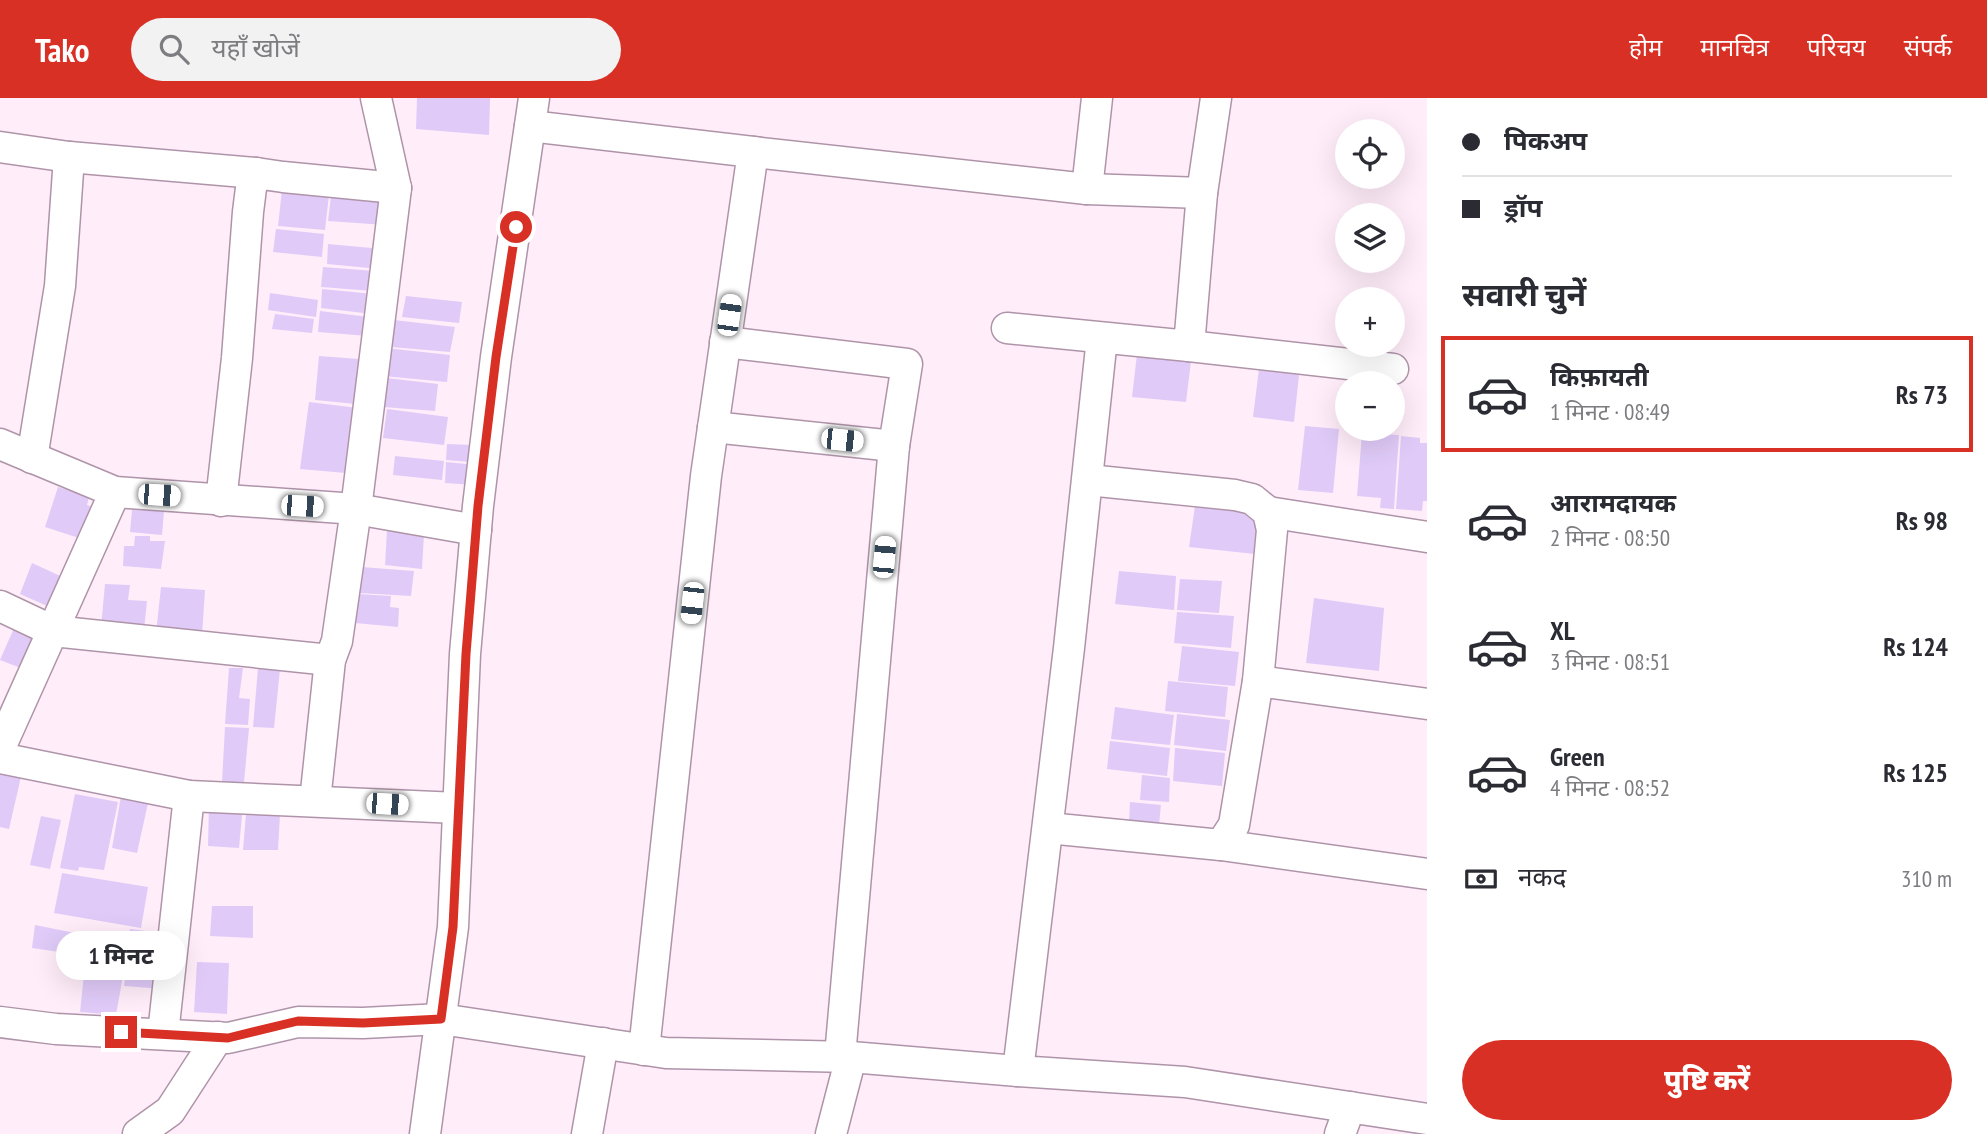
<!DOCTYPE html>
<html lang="hi">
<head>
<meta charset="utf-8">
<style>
  :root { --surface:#fff; --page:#f2f2f3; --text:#2b2b33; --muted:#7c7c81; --line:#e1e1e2; --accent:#d93025 }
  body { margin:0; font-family:"PT Sans Narrow","Noto Sans Devanagari",sans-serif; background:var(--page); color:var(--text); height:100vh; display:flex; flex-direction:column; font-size:26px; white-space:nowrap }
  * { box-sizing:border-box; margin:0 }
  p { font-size:23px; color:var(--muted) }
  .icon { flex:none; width:38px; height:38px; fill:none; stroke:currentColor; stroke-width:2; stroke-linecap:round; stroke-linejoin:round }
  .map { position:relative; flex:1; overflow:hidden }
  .side { display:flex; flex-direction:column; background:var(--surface); width:560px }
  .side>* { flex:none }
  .top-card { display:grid; align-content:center; height:154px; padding:0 35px; background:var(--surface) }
  .fabs { position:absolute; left:1335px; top:21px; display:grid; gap:14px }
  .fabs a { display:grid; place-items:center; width:70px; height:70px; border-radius:50%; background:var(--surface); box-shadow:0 7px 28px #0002; font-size:35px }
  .end { position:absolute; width:32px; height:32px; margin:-16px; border:9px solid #d93025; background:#fff; box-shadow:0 0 0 4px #fff }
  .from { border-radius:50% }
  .bubble { position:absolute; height:49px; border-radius:24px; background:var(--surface); box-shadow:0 7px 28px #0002; font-size:23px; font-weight:800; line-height:49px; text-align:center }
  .car { position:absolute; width:21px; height:42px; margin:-21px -10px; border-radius:9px; box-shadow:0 0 5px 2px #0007; background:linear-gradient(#fff 24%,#345 0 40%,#fff 0 76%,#345 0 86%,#fff 0) }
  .top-card b { display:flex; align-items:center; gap:24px; height:66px; font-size:26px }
  .top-card b+b { border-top:2px solid var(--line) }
  .top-card i { width:18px; height:18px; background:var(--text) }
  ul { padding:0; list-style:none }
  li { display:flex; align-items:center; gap:21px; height:116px; margin:0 14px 10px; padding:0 21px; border:4px solid transparent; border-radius:0px }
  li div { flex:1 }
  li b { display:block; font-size:26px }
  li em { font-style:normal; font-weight:800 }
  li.current { border-color:var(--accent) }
  li>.icon { width:63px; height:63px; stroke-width:1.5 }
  h2 { padding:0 35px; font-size:32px; line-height:84px }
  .pay { display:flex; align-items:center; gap:18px; height:77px; padding:0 35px; font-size:26px }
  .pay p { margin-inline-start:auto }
  .action { display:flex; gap:14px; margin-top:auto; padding:14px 35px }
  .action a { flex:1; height:80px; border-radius:42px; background:var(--accent); color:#fff; font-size:28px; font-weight:800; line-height:80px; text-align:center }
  header { display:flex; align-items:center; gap:42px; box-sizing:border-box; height:98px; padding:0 35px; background:var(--accent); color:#fff }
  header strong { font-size:33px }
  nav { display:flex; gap:38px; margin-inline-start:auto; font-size:24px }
  .search { width:490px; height:63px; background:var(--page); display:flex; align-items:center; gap:18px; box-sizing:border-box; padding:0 24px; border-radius:38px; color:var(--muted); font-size:26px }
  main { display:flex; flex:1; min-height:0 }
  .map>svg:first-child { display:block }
  .building { fill:#e0cbf8 }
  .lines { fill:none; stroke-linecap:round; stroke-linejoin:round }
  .minor-casing { stroke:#af94a9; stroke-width:33 }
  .minor { stroke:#fff; stroke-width:30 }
  .route { stroke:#d93025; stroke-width:9 }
</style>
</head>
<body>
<header>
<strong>Tako</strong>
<div class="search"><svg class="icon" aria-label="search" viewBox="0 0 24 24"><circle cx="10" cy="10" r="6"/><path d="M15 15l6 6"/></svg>यहाँ खोजें</div>
<nav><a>होम</a><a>मानचित्र</a><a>परिचय</a><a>संपर्क</a></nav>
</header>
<main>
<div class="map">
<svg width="1427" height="1036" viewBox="0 0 1427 1036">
  <rect width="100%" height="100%" fill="#ffedfa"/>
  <g class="building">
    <path d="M417 0H490L489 37 416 31Z"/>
    <path d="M282 92 329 97 325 132 278 128Z"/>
    <path d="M331 98 388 103 385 127 328 123Z"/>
    <path d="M276 131 324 136 322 159 273 154Z"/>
    <path d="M328 146 383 151 380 171 327 166Z"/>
    <path d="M323 169 375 173 373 193 321 189Z"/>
    <path d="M322 191 373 196 372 216 321 210Z"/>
    <path d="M270 195 318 202 316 219 268 212Z"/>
    <path d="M406 198 462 204 459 225 402 219Z"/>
    <path d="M320 213 369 219 368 238 318 234Z"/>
    <path d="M275 216 314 221 312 235 272 231Z"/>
    <path d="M394 222 455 229 450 254 391 249Z"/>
    <path d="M386 250 450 257 447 284 383 278Z"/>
    <path d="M1137 256 1191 263 1186 304 1132 299Z"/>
    <path d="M319 258 372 262 366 307 315 302Z"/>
    <path d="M1260 263 1300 268 1294 324 1253 319Z"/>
    <path d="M387 280 438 286 435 313 383 309Z"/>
    <path d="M309 304 366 311 357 376 300 371Z"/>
    <path d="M387 311 448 319 444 347 383 340Z"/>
    <path d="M1305 328 1339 331 1333 395 1298 392Z"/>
    <path d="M1362 335 1399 337 1394 411 1380 410 1381 400 1357 398Z"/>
    <path d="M1401 338 1420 340V345H1427V403H1423L1422 413 1396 411Z"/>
    <path d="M447 346 473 347 471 364 446 362Z"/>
    <path d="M395 358 444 363 442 382 393 377Z"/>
    <path d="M446 364 476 367 475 387 445 385Z"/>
    <path d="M58 389 89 399 87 407 102 412 88 443 45 429Z"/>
    <path d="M1195 408 1259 416 1255 456 1189 449Z"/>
    <path d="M132 412 164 413 162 437 130 434Z"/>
    <path d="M387 433 424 436 422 471 385 467Z"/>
    <path d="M135 438H150V443H165L161 471 123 468 124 448H134Z"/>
    <path d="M32 465 69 482 56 512 20 496Z"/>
    <path d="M361 469 414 473 411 498 359 495Z"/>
    <path d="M1119 473 1176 478 1174 512 1115 506Z"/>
    <path d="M1180 481 1222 483 1219 515 1177 512Z"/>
    <path d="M105 486 130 487 128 502 147 503 144 532 101 529Z"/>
    <path d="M161 489 205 492 202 538 156 535Z"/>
    <path d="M357 496 391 498 390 509 399 510 398 529 355 525Z"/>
    <path d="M1314 500 1384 510 1379 573 1306 565Z"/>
    <path d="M1177 514 1234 518 1231 550 1174 545Z"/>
    <path d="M18 521 48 534 31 574 0 562Z"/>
    <path d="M1182 548 1239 554 1235 588 1178 583Z"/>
    <path d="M229 570H243L239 600 250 601 248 627 225 626Z"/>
    <path d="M258 570 280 571 274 630 253 629Z"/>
    <path d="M1168 583 1228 589 1225 619 1165 613Z"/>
    <path d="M1115 609 1174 617 1170 647 1111 641Z"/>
    <path d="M1177 616 1230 622 1226 653 1174 647Z"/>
    <path d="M225 629 249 630 244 684H222Z"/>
    <path d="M1110 643 1170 650 1167 678 1107 671Z"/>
    <path d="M1175 650 1225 655 1222 688 1173 683Z"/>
    <path d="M2 665 23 670 9 731 0 729V676Z"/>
    <path d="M1142 677 1170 680 1169 704 1140 702Z"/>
    <path d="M122 692 150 696 137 755 112 750Z"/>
    <path d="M75 696 118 704 104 772 79 769 78 773 60 770Z"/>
    <path d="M1130 704 1161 707 1159 727 1129 724Z"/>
    <path d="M209 706 243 707 239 750 208 748Z"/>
    <path d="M246 716H280L278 752H243Z"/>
    <path d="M41 718 61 722 50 771 30 767Z"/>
    <path d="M62 775 148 789 141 830 54 815Z"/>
    <path d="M212 808H253V840L210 838Z"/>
    <path d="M35 827 85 837 80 857 32 850Z"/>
    <path d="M130 831 170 836 167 863 127 857Z"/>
    <path d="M128 860 166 865 163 891 124 888Z"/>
    <path d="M197 864 229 865 227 916 194 914Z"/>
    <path d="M85 867 124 872 116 917 80 914Z"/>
  </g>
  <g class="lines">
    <defs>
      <g id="minor">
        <path d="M530 28 753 54 706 378 644 952"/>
        <path d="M0 49 69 59 256 75"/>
        <path d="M753 54 1087 91 1202 95 1216 0"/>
        <path d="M1087 91 1097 0"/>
        <path d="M1007 230 1189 248 1202 95"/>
        <path d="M1102 240 1069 550 1018 973 1185 984 1427 1021"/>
        <path d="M725 244 907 266 894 348 840 958"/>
        <path d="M1189 248 1393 271"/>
        <path d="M713 329 894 348"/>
        <path d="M0 346 115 394 356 411 476 432"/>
        <path d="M32 360 60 188 69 59"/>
        <path d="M221 403 237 260 248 114 251 90 256 75 283 79 396 90"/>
        <path d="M1268 414 1427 439"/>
        <path d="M0 508 53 533 330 562"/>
        <path d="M1258 583 1427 606"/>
        <path d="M0 650 115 394"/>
        <path d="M0 660 189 698 458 710"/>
        <path d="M315 703 330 562 337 543 356 411 396 90 376 0"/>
        <path d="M1048 730 1221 747 1234 727 1258 583 1272 432 1268 414 1252 401 1235 397 1088 382"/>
        <path d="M1221 747 1427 776"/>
        <path d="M0 924 56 931 228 940 298 924 363 925 441 921 666 955 851 959 1018 973"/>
        <path d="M163 936 189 698"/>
        <path d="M138 1036 170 1013 218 939"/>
        <path d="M425 1036 453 829 465 556 478 408 496 259 534 0"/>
        <path d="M587 1036 603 945"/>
        <path d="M831 1036 851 959"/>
        <path d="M1340 1036 1350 1009"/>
      </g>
    </defs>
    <use href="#minor" class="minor-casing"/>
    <use href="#minor" class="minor"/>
  </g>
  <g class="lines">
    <path class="route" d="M121 934 228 940 298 923 363 925 441 921 453 829 466 556 478 408 496 259 516 129"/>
  </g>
</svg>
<div class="fabs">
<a><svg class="icon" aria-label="locate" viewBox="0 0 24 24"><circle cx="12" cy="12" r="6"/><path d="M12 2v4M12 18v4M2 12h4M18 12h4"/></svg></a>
<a><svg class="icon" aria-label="layers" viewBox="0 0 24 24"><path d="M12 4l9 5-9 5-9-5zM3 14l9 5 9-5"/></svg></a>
<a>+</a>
<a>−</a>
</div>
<i class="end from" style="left:516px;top:129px"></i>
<i class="end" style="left:121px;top:934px"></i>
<div class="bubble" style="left:56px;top:833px;width:130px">1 मिनट</div>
<i class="car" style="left:729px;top:217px;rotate:8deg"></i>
<i class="car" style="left:842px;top:342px;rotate:96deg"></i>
<i class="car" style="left:159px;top:397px;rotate:94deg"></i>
<i class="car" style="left:302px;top:408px;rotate:93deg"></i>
<i class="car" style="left:884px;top:459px;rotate:5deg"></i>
<i class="car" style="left:692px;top:505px;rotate:186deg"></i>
<i class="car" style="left:387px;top:706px;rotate:93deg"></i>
</div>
<section class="side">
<div class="top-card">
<b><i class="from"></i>पिकअप</b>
<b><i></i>ड्रॉप</b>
</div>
<h2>सवारी चुनें</h2>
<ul>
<li class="current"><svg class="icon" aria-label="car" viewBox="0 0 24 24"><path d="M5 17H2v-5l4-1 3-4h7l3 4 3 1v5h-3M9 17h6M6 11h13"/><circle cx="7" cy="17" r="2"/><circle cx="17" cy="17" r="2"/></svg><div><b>किफ़ायती</b><p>1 मिनट · 08:49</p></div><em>Rs 73</em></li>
<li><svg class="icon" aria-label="car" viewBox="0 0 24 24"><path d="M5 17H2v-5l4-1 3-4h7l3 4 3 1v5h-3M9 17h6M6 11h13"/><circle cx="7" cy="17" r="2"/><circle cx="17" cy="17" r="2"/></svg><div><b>आरामदायक</b><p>2 मिनट · 08:50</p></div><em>Rs 98</em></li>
<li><svg class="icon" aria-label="car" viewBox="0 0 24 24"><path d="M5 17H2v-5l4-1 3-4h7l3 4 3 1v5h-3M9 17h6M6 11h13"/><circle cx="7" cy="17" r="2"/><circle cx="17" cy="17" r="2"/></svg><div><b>XL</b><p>3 मिनट · 08:51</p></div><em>Rs 124</em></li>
<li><svg class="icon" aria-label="car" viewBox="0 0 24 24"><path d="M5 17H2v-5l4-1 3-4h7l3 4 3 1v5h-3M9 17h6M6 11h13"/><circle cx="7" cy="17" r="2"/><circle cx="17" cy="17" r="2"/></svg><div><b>Green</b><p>4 मिनट · 08:52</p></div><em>Rs 125</em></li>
</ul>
<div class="pay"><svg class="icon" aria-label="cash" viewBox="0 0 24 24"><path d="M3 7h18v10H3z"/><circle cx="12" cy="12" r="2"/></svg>नकद<p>310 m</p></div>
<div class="action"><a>पुष्टि करें</a></div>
</section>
</main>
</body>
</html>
